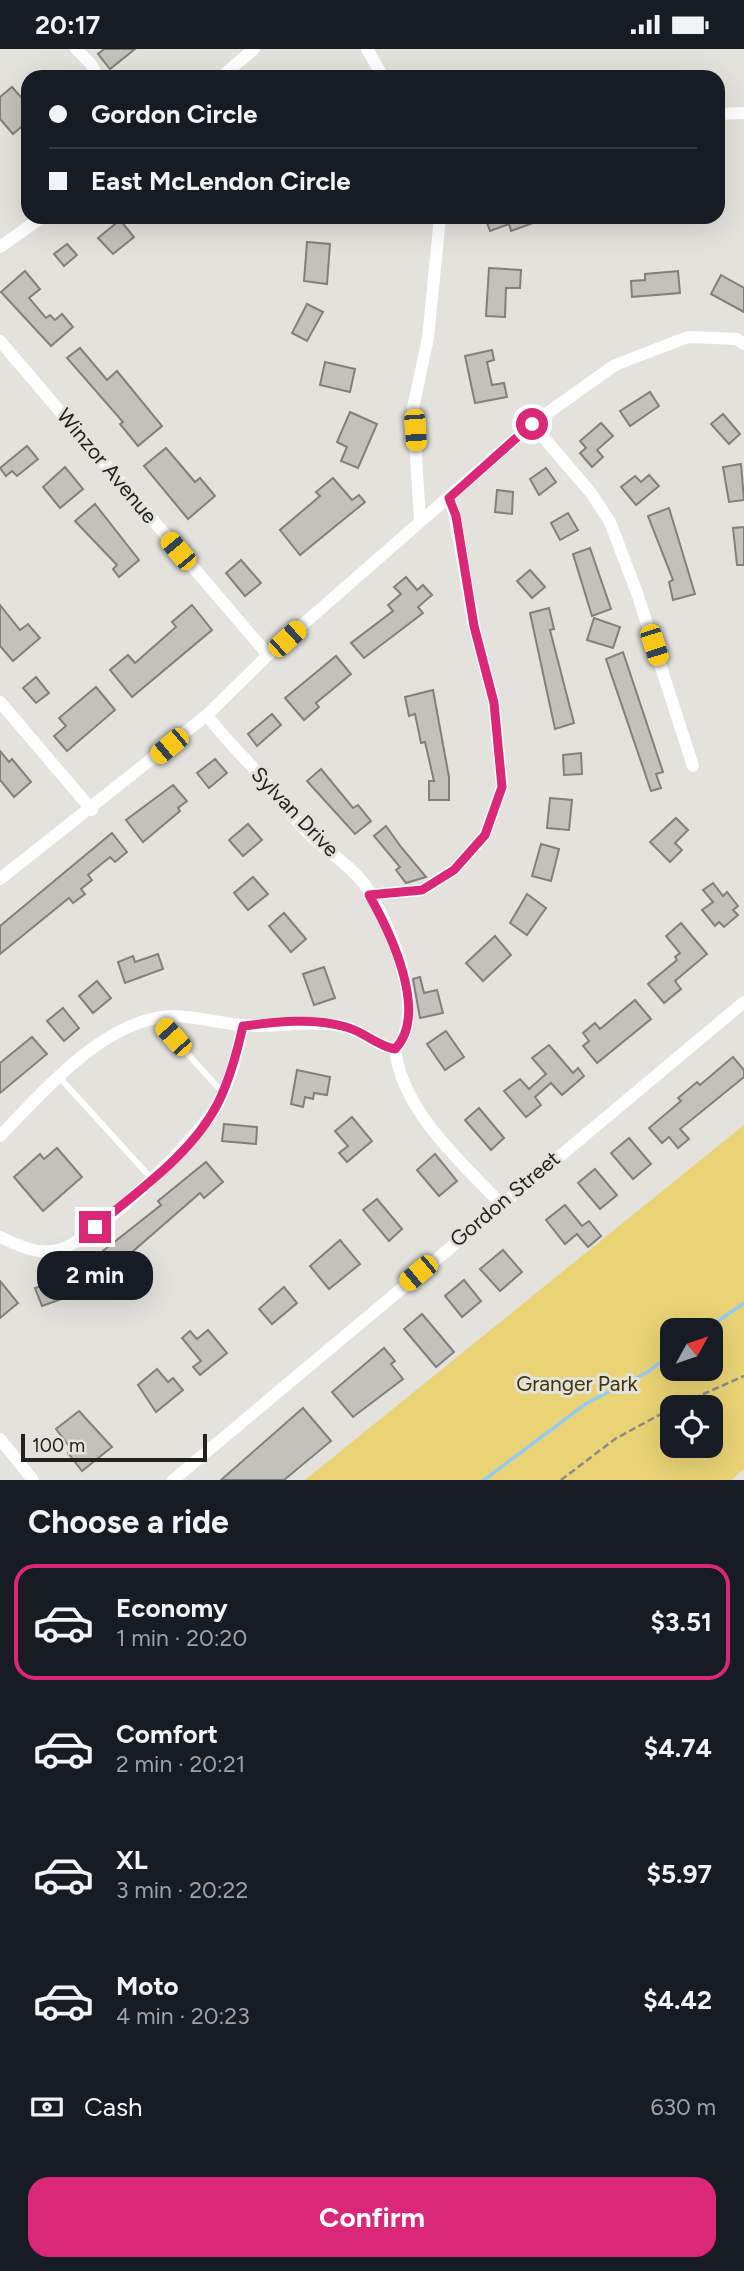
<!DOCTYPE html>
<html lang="en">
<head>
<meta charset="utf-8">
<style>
  :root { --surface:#171b24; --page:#242831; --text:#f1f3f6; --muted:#9ea1a6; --line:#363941; --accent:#db2777 }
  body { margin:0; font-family:Figtree,sans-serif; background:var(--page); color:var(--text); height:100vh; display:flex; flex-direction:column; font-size:26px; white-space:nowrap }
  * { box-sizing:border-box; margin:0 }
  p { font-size:23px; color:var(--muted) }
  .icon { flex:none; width:38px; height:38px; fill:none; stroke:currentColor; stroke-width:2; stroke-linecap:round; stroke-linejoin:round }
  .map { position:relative; height:1431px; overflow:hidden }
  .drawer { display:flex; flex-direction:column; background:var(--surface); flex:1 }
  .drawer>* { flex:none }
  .top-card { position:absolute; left:21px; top:21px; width:704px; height:154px; border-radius:21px; box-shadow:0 7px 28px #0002; display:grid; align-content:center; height:154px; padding:0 28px; background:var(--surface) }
  .needle { width:46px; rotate:50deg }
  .controls { position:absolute; left:660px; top:1269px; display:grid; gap:14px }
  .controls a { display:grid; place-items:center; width:63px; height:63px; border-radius:14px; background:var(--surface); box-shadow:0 7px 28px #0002; font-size:35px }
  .scale { position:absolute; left:21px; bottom:18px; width:186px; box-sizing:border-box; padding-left:7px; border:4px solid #232220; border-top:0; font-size:19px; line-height:24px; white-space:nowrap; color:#232220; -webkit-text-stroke:5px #e3e2dc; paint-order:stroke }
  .end { position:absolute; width:32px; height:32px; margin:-16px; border:9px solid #db2777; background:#fff; box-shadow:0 0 0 4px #fff }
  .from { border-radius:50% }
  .bubble { position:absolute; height:49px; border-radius:21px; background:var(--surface); box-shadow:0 7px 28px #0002; font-size:23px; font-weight:700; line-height:49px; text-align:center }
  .car { position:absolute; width:21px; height:42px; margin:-21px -10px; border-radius:9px; box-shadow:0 0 5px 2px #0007; background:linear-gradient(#f5c518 24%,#345 0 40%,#f5c518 0 76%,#345 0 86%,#f5c518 0) }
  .top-card b { display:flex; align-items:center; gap:24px; height:66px; font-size:26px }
  .top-card b+b { border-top:2px solid var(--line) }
  .top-card i { width:18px; height:18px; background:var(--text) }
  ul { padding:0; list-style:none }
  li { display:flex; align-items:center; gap:21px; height:116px; margin:0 14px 10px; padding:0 14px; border:4px solid transparent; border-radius:21px }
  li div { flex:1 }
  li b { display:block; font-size:26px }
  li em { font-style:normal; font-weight:700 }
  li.on { border-color:var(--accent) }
  li>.icon { width:63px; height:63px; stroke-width:1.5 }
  h2 { padding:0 28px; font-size:32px; line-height:84px }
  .pay { display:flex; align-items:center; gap:18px; height:77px; padding:0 28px; font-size:26px }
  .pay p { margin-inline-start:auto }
  .action { display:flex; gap:14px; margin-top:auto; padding:14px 28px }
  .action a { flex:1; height:80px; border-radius:21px; background:var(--accent); color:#fff; font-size:28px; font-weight:700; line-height:80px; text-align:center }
  .status { display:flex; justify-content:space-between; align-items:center; height:49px; padding:0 35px; background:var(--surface); direction:ltr }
  .status svg { height:19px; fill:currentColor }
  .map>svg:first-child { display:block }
  .green { fill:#e9d375; fill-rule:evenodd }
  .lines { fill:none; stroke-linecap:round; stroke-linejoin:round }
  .stream { stroke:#94ccf1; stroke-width:3.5 }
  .building { fill:#c2c1bb; stroke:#81807a; stroke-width:2 }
  .path { stroke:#8c8b87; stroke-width:2.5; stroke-dasharray:7 3.5; stroke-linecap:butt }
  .service { stroke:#fff; stroke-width:6 }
  .minor { stroke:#fff; stroke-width:12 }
  .route { stroke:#db2777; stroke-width:9 }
  .labels { text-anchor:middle; stroke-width:6; stroke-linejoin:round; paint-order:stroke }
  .street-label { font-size:21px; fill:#232220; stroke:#e3e2dc }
  .park-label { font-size:21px; fill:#413607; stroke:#e3e2dc }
</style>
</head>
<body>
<div class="status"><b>20:17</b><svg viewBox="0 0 49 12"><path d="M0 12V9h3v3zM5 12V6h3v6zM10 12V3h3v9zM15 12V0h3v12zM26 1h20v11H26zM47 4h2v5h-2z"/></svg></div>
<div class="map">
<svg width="744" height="1431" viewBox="0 0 744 1431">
  <rect width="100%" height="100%" fill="#e3e2dc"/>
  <path class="green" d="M744 1076V1420L731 1431H305ZM672 1281H710V1320H672ZM672 1358H710V1396H672Z"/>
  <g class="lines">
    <g class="stream">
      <path d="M705 1281 744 1254"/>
      <path d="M484 1431 587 1354 646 1324 672 1305"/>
    </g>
  </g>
  <g class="building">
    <path d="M104 0H135L110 20 98 5Z"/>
    <path d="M12 38 28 56V72L13 85 0 70V48Z"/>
    <path d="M485 168H547V169L511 182 509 175 490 182Z"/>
    <path d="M120 171 134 188 113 205 98 189Z"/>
    <path d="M307 193 330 195 327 235 304 232Z"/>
    <path d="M67 195 77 206 64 217 54 205Z"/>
    <path d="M489 219 521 221 520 239H506L505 268 486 267Z"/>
    <path d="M25 222 40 240 29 249 46 269 50 266 55 271 62 265 73 278 51 297 1 243Z"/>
    <path d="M678 222 680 244 632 248 631 232 645 231V225Z"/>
    <path d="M721 226 744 239V263L711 245Z"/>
    <path d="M307 255 323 263 307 292 292 284Z"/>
    <path d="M80 299 107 331 117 322 162 377 138 397 120 375 123 373 67 309Z"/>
    <path d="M492 301 494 311 487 313 492 336 504 334 507 348 475 354 465 307Z"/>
    <path d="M325 313 355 320 350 343 320 336Z"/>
    <path d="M650 343 659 357 630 377 620 362Z"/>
    <path d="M350 363 377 375 358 419 341 412 347 398 337 393Z"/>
    <path d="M723 365 740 385 729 395 711 375Z"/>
    <path d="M601 374 613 387 597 401 603 408 592 418 580 404 586 399 580 392Z"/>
    <path d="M27 397 38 410 17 427 12 422 6 427 0 419Z"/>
    <path d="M166 399 195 433 200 429 215 447 188 470 144 417Z"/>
    <path d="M741 415 744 451 729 453 723 418Z"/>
    <path d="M65 418 83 440 60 459 43 438Z"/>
    <path d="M546 419 556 433 539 446 530 430Z"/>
    <path d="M649 426 659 437 636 456 621 438 635 427 641 433Z"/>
    <path d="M333 429 352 451 359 446 365 453 300 506 280 481 320 447 316 443Z"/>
    <path d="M497 441 513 443 512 465 495 463Z"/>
    <path d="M95 455 139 511 119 528 113 520 117 516 75 472Z"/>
    <path d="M669 459 695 545 673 551 669 533 673 531 648 467Z"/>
    <path d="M568 464 578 481 560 491 551 474Z"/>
    <path d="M744 478V516H737L733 479Z"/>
    <path d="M590 499 611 560 592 567 573 505Z"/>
    <path d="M241 511 261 534 245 547 226 524Z"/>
    <path d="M530 521 545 538 532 549 517 532Z"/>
    <path d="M406 528 417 541 423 536 432 546 418 558 423 564 364 609 351 594 393 562 388 556 401 545 394 538Z"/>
    <path d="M0 556 20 581 28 575 40 589 13 612 0 597Z"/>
    <path d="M192 556 212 581 132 648 110 621 128 606 135 614 176 578 172 573Z"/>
    <path d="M549 559 554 580 550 581 574 674 555 680 530 564Z"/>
    <path d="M594 569 620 578 613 599 587 591Z"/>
    <path d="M623 603 663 723 656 725 661 739 651 742 606 610Z"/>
    <path d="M336 607 351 625 316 654 319 658 304 671 285 649Z"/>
    <path d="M36 628 49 644 36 654 23 639Z"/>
    <path d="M96 638 115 661 67 702 54 687 66 677 59 669Z"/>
    <path d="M433 641 449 728V751H429V732H434L425 693 421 694 415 665 409 667 405 648Z"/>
    <path d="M272 665 281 676 257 697 248 685Z"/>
    <path d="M0 702 9 713 12 710 31 733 14 748 0 731Z"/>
    <path d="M581 704 582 725 564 726 563 706Z"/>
    <path d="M215 710 227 724 209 739 197 724Z"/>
    <path d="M321 720 353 759 358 756 371 772 355 785 307 732Z"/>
    <path d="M173 736 187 752 178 759 180 762 143 793 126 771Z"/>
    <path d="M550 749 572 751 569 781 547 779Z"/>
    <path d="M676 769 688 781 675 794 682 801 670 813 650 793Z"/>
    <path d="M248 775 262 791 243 807 229 791Z"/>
    <path d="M386 777 401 798 426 828 406 834 396 821 400 818 374 787Z"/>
    <path d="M112 784 127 803 115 813 110 808 88 826 92 831 81 840 85 845 73 854 69 849 0 905V877Z"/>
    <path d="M541 795 559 800 551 832 532 827Z"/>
    <path d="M253 828 268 845 248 861 234 844Z"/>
    <path d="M713 834 723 847 727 843 738 857 733 861 738 866 724 878 719 873 715 877 702 861 713 853 703 841Z"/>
    <path d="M527 845 546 859 527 886 510 874Z"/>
    <path d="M284 864 306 890 291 903 269 877Z"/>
    <path d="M681 874 707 905 675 932 681 940 664 954 648 935 677 911 675 908 680 904 666 887Z"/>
    <path d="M495 887 511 906 483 932 466 914Z"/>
    <path d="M158 905 163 920 125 934 118 913 133 907 135 913Z"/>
    <path d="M324 918 335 949 314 956 303 925Z"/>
    <path d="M420 928 424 944 437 941 443 964 420 969 413 930Z"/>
    <path d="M97 932 111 949 93 964 79 947Z"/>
    <path d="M635 951 651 970 597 1014 583 997 589 992 583 984 595 974 600 980Z"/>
    <path d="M63 959 79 979 64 992 47 972Z"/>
    <path d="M446 982 464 1008 445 1021 427 995Z"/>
    <path d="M32 988 47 1005 0 1044V1014Z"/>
    <path d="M549 996 573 1024 578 1019 584 1027 562 1046 551 1034 535 1048 541 1056 526 1068 504 1042 520 1030 529 1040 546 1025 532 1009Z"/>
    <path d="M733 1008 744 1021V1028L680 1080 689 1090 678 1099 669 1088 662 1094 649 1079 681 1052 678 1049 697 1033 700 1036Z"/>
    <path d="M297 1021 330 1028 327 1046 314 1044 313 1050 305 1048 303 1058 291 1055Z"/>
    <path d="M479 1059 504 1089 491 1101 465 1071Z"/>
    <path d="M352 1068 372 1092 347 1113 339 1104 348 1097 335 1082Z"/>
    <path d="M224 1075 257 1078 256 1095 222 1092Z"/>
    <path d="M629 1089 651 1115 633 1130 611 1104Z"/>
    <path d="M57 1099 82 1128 43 1162 14 1128 40 1105 44 1110Z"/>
    <path d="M435 1105 457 1132 439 1147 417 1121Z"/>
    <path d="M206 1113 223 1133 204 1149 200 1144 116 1217 103 1202 161 1156 158 1152Z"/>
    <path d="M595 1120 617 1146 600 1160 578 1134Z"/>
    <path d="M377 1150 402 1180 389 1192 363 1161Z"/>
    <path d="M565 1156 582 1177 589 1172 601 1187 588 1198 577 1185 565 1195 546 1171Z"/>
    <path d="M340 1191 360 1215 329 1240 310 1217Z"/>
    <path d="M503 1201 522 1223 500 1242 480 1220Z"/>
    <path d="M88 1212 99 1231 67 1248 42 1257 35 1239 68 1228 66 1225Z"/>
    <path d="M464 1231 481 1252 462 1268 445 1247Z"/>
    <path d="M0 1232 18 1254 0 1269Z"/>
    <path d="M284 1238 297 1254 272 1275 259 1260Z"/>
    <path d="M422 1265 454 1303 436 1318 404 1280Z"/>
    <path d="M208 1281 227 1304 200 1326 193 1318 201 1312 182 1289 190 1282 197 1290Z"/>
    <path d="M384 1299 395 1312 391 1315 403 1330 353 1368 332 1343Z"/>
    <path d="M157 1320 168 1333 173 1329 183 1341 156 1363 138 1336Z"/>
    <path d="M303 1359 331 1392 284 1431H221Z"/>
    <path d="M79 1362 112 1398 82 1422 68 1404 72 1401 56 1380Z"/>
  </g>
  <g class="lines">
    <g class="path">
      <path d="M674 1358 744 1327"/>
      <path d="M561 1431 615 1390 672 1359"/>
    </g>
    <g class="service">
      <path d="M157 971 223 1044"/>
      <path d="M60 1029 151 1129"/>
    </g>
    <g class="minor">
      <path d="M76 0 91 15 98 28"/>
      <path d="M367 0 383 28"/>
      <path d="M221 28 254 0"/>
      <path d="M718 65 744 64"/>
      <path d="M0 198 42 168"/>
      <path d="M0 292 268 606"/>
      <path d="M532 375 591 444 610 473 637 544 693 717"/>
      <path d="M420 471 413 359 428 289 440 168"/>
      <path d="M0 653 92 761"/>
      <path d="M207 666C225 691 247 711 267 734 280 749 291 766 304 780 323 801 351 815 367 839 389 873 429 965 395 1000 402 1061 459 1111 500 1154"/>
      <path d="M0 830 207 666 268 606 532 375 615 316 688 288 737 290 744 295"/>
      <path d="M369 846 422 841 454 821 485 786 502 738 494 654 474 577 455 467 449 449"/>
      <path d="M0 1087C45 1041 104 970 172 967 195 967 218 974 241 976 274 980 307 970 342 977 363 981 375 997 395 1000"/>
      <path d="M0 1188C18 1196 36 1206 57 1201 94 1193 194 1093 216 1058 230 1035 237 1004 243 977"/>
      <path d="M0 1390 33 1431"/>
      <path d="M173 1431 744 953"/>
    </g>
  </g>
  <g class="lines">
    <path class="route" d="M95 1178C138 1142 192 1105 218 1054 230 1030 237 1003 243 977 275 973 314 968 346 978 365 983 377 997 395 1000 430 964 389 881 369 846L422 841 454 821 485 786 502 738 494 654 474 577 456 467 449 449 532 375"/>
  </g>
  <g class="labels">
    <g class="street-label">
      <text transform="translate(107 417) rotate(50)" y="7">Winzor Avenue</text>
      <text transform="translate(295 763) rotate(46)" y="7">Sylvan Drive</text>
      <text transform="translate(505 1150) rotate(-40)" y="7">Gordon Street</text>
    </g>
    <g class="park-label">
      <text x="577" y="1342">Granger Park</text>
    </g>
  </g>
</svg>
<div class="controls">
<a><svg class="needle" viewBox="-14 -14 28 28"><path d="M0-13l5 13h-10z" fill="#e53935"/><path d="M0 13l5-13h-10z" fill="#9ea1a6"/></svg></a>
<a><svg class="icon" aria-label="locate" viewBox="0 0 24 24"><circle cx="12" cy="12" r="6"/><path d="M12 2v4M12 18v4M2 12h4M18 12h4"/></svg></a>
</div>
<div class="scale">100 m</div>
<i class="end from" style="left:532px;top:375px"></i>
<i class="end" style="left:95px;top:1178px"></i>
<div class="bubble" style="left:37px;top:1202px;width:116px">2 min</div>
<i class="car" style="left:415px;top:381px;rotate:176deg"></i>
<i class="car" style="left:178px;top:502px;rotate:320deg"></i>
<i class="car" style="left:287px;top:590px;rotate:48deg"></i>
<i class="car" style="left:654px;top:596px;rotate:162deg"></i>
<i class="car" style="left:169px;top:697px;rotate:230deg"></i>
<i class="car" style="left:173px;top:988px;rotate:318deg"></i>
<i class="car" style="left:418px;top:1224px;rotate:230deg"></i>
<div class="top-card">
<b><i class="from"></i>Gordon Circle</b>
<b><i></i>East McLendon Circle</b>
</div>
</div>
<section class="drawer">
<h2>Choose a ride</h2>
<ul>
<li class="on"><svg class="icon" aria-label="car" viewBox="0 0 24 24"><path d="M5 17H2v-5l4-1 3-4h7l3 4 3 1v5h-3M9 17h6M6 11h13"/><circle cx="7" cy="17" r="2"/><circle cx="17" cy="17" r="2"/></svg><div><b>Economy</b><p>1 min · 20:20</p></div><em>$3.51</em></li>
<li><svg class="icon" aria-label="car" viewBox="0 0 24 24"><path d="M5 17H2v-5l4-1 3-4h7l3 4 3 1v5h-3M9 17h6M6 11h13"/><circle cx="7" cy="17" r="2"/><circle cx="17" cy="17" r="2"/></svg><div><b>Comfort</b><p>2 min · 20:21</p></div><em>$4.74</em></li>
<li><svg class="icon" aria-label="car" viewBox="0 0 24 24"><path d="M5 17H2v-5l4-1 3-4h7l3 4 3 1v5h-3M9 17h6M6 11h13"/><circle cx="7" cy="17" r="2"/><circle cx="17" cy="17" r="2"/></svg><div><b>XL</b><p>3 min · 20:22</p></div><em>$5.97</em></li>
<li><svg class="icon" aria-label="car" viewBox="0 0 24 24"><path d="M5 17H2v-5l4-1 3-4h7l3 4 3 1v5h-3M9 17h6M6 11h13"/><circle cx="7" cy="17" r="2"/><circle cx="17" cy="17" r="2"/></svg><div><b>Moto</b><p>4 min · 20:23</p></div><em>$4.42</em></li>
</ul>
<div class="pay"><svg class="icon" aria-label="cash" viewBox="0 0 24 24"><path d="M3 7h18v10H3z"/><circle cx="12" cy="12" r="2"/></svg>Cash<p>630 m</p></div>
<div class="action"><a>Confirm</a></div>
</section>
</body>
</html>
